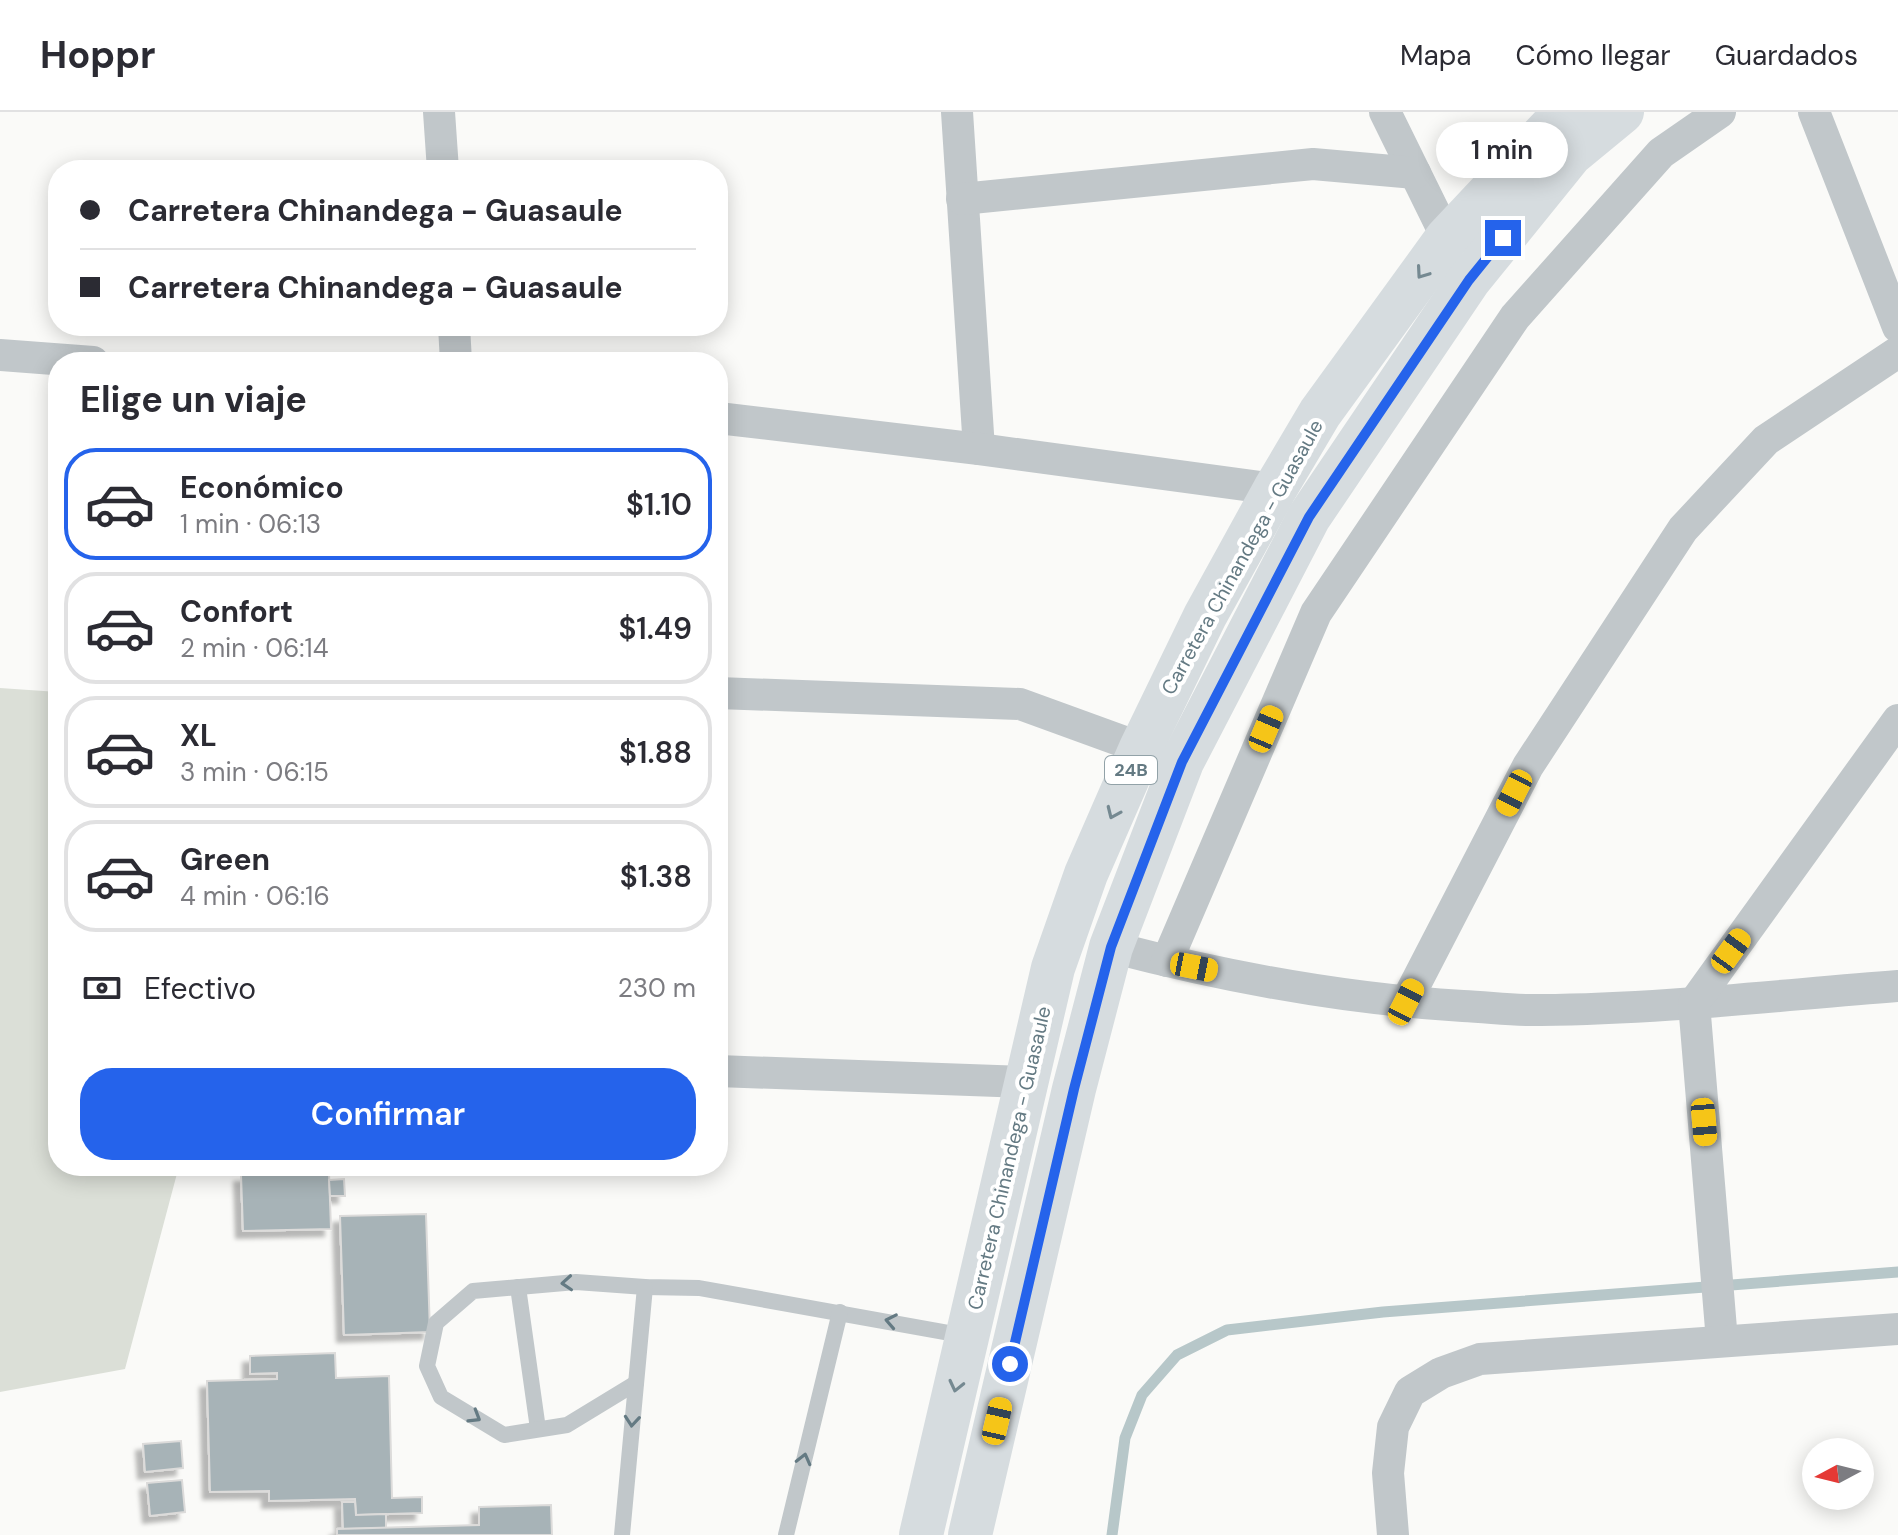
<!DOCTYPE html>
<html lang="es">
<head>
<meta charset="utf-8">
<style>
  :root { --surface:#fff; --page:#f2f2f3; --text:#2b2b33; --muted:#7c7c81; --line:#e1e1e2; --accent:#2563eb }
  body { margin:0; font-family:"DM Sans",sans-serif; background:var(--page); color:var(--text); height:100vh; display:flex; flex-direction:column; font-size:30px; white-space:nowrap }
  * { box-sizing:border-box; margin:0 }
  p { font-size:26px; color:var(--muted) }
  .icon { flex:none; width:44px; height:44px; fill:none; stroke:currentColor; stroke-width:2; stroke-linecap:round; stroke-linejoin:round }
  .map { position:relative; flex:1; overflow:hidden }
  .panel { position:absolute; left:48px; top:240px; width:680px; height:824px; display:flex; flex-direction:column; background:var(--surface); border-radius:32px; box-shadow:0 4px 20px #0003 }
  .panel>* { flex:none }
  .banner { position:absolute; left:48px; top:48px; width:680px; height:176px; border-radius:32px; box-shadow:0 4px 20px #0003; display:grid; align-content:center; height:176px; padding:0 32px; background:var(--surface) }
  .needle { width:52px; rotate:263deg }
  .tools { position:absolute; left:1802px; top:1326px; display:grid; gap:16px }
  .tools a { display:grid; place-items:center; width:72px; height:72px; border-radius:50%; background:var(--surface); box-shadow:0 4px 20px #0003; font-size:40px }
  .end { position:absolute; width:36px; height:36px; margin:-18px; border:10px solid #2563eb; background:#fff; box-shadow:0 0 0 4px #fff }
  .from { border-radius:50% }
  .bubble { position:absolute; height:56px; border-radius:28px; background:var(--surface); box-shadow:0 4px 20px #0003; font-size:26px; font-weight:600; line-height:56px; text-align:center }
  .car { position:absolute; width:24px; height:48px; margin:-24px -12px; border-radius:10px; box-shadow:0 0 6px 2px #0007; background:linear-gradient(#f5c518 24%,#345 0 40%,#f5c518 0 76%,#345 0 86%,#f5c518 0) }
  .banner b { display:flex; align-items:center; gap:28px; height:76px; font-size:30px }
  .banner b+b { border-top:2px solid var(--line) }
  .banner i { width:20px; height:20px; background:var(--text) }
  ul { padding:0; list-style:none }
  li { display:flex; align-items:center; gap:24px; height:112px; margin:0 16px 12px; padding:0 16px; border:4px solid var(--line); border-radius:32px }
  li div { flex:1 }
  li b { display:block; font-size:30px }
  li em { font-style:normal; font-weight:600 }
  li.on { border-color:var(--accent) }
  li>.icon { width:72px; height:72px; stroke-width:1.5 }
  h2 { padding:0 32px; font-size:36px; line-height:96px }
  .pay { display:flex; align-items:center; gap:20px; height:88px; padding:0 32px; font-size:30px }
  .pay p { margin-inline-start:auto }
  .cta { display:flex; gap:16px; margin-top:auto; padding:16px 32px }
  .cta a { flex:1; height:92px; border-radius:32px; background:var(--accent); color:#fff; font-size:32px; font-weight:600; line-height:92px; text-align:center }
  header { display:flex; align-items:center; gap:48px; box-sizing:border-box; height:112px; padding:0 40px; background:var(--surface); border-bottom:2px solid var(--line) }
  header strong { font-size:38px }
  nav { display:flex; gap:44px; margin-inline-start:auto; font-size:28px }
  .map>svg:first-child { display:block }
  .green { fill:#dbdfd7 }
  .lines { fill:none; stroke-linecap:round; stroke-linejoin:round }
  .stream { stroke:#b7c7c9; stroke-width:11 }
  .building { fill:#a7b3b7; stroke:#dcdbda; stroke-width:2; filter:url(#shadow) }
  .service { stroke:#c1c7ca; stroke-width:16 }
  .minor { stroke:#c1c7ca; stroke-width:32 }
  .trunk { stroke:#d6dcdf; stroke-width:44 }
  .oneway { stroke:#758991 }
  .oneway2 { stroke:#647a83 }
  .route { stroke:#2563eb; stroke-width:10 }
  .labels { text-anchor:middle; stroke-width:8; stroke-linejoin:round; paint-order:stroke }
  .shield { fill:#fff; stroke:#92a2a8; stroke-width:2 }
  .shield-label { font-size:18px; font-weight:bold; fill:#647a83 }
  .street-label { font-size:20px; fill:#647a83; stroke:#fff }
</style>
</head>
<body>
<header>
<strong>Hoppr</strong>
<nav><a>Mapa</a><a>Cómo llegar</a><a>Guardados</a></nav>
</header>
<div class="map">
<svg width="1898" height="1423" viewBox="0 0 1898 1423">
  <defs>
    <filter id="shadow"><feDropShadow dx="-7" dy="7" stdDeviation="2" flood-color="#0004"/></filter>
  </defs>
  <rect width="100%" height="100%" fill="#fafaf8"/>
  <path class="green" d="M0 576 58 580V1054H179L125 1257 0 1280Z"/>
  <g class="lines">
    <path class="stream" d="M1112 1423 1125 1326 1142 1283 1177 1243 1227 1218 1383 1200 1898 1160"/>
  </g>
  <g class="building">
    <path d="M329 1060 331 1117 243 1119 241 1063Z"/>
    <path d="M344 1067 345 1084H330L329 1068Z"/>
    <path d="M426 1102 430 1220 344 1223 340 1104Z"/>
    <path d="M335 1241 336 1266 389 1264 392 1386 422 1385V1401L356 1403 355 1387 269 1389V1379L210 1380 207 1269 277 1267V1261L250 1262V1244Z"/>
    <path d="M181 1329 183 1356 145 1360 143 1332Z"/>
    <path d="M182 1368 185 1400 150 1404 147 1371Z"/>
    <path d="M342 1390H355L356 1403 386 1402V1416L343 1417Z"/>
    <path d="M551 1393 552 1423H337V1417L479 1413V1395Z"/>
  </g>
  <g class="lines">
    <g class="service">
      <path d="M518 1175 538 1317"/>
      <path d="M636 1271 567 1313 504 1323 441 1285 427 1254 436 1211 473 1179 576 1170 645 1175 699 1176 966 1224"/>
      <path d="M622 1423 645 1175"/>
      <path d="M786 1423 840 1200"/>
    </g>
    <g class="minor">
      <path d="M439 0 443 58"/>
      <path d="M957 0 979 337"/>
      <path d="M1385 0 1447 126"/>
      <path d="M1814 0 1898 215"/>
      <path d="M962 87 1313 52 1415 61"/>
      <path d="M454 214 456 250"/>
      <path d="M0 243 93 250"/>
      <path d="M718 306 979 337 1275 377"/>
      <path d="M718 581 1020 592 1141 636"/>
      <path d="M1111 835C1226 865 1344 887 1463 894 1489 895 1515 899 1541 898 1660 897 1780 883 1898 874"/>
      <path d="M1167 849 1316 501 1515 205 1661 41 1720 0"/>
      <path d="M1406 890 1528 654 1683 417 1766 328 1898 240"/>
      <path d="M718 959 1025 970"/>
      <path d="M1722 1229 1694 891 1898 608"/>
      <path d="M1393 1423 1388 1361 1393 1315 1410 1280 1441 1261 1480 1247 1898 1217"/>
    </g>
    <g class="trunk">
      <path d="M921 1423 1053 856 1086 762 1141 636 1205 504 1275 377 1320 301 1447 126 1554 12 1568 0"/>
      <path d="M970 1423 1074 977 1111 835 1182 650 1309 405 1469 168 1571 42 1622 0"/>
    </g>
  </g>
  <defs><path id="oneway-chevron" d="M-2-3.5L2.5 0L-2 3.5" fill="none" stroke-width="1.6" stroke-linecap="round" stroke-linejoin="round" transform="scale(2)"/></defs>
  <g class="oneway">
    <use href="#oneway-chevron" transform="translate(1422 161) rotate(125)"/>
    <use href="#oneway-chevron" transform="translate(1113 701) rotate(114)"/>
    <use href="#oneway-chevron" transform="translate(956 1274) rotate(103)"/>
  </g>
  <g class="oneway2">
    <use href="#oneway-chevron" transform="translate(567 1171) rotate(176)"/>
    <use href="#oneway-chevron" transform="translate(891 1209) rotate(-169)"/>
    <use href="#oneway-chevron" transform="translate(475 1305) rotate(31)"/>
    <use href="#oneway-chevron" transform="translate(632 1309) rotate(95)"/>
    <use href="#oneway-chevron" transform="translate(804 1347) rotate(-76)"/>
  </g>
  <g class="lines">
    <path class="route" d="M1010 1252 1074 977 1111 835 1182 650 1309 405 1469 168 1503 126"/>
  </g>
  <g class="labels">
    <rect class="shield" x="1105" y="644" width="52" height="28" rx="6"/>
    <g class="shield-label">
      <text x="1131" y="664">24B</text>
    </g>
    <g class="street-label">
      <text transform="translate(1242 445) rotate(-61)" y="7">Carretera Chinandega - Guasaule</text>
      <text transform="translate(1009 1046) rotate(-77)" y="7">Carretera Chinandega - Guasaule</text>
    </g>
  </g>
</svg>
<div class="tools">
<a><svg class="needle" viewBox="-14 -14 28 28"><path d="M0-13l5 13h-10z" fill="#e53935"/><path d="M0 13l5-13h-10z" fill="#7c7c81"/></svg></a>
</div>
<i class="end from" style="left:1010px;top:1252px"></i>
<i class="end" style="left:1503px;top:126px"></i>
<div class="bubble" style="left:1436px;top:10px;width:132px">1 min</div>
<i class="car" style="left:1266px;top:617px;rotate:23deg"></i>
<i class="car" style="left:1514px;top:681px;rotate:207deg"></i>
<i class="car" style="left:1731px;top:839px;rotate:36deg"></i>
<i class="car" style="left:1194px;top:855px;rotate:101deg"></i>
<i class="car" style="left:1406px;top:890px;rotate:27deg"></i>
<i class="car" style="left:1704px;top:1010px;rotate:175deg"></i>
<i class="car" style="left:997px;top:1309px;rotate:13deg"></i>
<div class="banner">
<b><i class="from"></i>Carretera Chinandega - Guasaule</b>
<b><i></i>Carretera Chinandega - Guasaule</b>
</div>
<section class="panel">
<h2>Elige un viaje</h2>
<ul>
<li class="on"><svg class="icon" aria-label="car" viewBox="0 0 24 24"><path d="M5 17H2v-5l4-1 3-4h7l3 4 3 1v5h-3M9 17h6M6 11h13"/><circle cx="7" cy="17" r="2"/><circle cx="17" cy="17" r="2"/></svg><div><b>Económico</b><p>1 min · 06:13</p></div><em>$1.10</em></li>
<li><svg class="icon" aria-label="car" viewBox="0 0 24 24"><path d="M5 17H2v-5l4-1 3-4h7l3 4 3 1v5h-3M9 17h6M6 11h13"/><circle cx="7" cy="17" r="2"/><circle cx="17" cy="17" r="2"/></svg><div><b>Confort</b><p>2 min · 06:14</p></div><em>$1.49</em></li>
<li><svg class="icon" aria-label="car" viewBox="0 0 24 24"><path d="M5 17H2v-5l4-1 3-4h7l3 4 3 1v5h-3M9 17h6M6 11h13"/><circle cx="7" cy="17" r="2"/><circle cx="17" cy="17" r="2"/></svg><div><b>XL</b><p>3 min · 06:15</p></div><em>$1.88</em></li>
<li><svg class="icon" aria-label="car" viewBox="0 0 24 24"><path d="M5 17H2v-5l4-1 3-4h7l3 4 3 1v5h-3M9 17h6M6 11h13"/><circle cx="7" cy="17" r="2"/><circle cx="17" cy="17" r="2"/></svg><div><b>Green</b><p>4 min · 06:16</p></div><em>$1.38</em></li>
</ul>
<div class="pay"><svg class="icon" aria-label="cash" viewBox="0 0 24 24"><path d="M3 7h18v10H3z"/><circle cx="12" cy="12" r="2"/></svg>Efectivo<p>230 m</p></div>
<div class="cta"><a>Confirmar</a></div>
</section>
</div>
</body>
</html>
